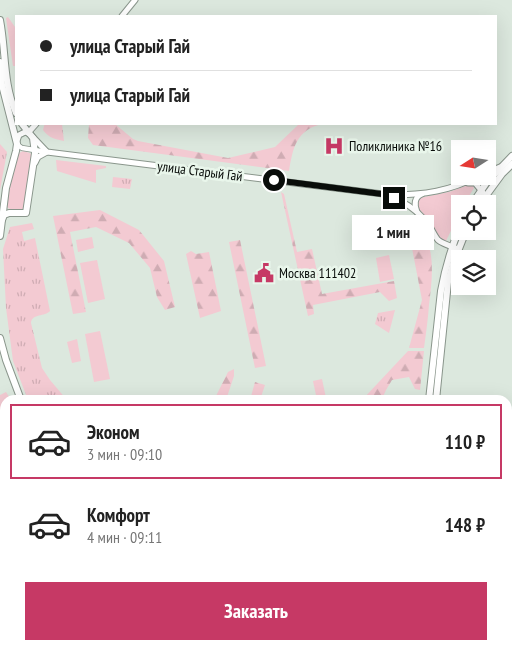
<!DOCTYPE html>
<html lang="ru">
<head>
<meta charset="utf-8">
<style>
  :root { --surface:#fff; --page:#f2f2f2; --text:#222; --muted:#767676; --line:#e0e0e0; --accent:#c63965 }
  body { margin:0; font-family:"PT Sans Narrow",sans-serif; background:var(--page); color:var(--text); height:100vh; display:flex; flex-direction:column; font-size:19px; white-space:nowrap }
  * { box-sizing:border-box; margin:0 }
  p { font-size:16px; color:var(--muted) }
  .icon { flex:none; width:28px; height:28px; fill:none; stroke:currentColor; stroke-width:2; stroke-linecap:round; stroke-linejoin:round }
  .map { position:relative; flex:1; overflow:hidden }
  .details { position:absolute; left:0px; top:395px; width:512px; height:255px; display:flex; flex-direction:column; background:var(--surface); border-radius:15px 15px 0 0; box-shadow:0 5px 20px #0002 }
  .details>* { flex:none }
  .top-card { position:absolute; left:15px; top:15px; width:482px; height:110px; border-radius:0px; box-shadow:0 5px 20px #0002; display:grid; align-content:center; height:110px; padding:0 25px; background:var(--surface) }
  .needle { width:32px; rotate:258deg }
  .buttons { position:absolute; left:451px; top:140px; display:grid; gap:10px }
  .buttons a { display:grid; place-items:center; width:45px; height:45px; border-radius:0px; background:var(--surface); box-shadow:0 5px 20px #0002; font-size:25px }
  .end { position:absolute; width:22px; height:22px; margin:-11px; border:6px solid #090d0a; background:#fff; box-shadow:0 0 0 2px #fff }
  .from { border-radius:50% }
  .bubble { position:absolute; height:35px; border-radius:0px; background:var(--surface); box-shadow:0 5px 20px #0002; font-size:16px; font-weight:700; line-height:35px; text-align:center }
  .top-card b { display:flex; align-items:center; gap:18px; height:48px; font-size:19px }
  .top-card b+b { border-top:1px solid var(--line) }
  .top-card i { width:12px; height:12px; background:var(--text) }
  ul { padding:9px 0 0; list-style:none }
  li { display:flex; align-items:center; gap:15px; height:75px; margin:0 10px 8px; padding:0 15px; border:2px solid transparent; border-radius:0px }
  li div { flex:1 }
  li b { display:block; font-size:19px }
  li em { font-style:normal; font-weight:700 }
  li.active { border-color:var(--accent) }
  li>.icon { width:45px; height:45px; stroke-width:1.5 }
  .button { display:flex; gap:10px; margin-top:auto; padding:10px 25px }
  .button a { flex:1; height:58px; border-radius:0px; background:var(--accent); color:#fff; font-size:20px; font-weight:700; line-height:58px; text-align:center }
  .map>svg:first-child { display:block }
  .grass { fill:#f3cad2 }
  .forest { fill:url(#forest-firs) }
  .park { fill:url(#park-tufts) }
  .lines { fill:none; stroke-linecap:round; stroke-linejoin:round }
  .minor-casing { stroke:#8a968c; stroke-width:6 }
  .tertiary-casing { stroke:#8a968c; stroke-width:7 }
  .secondary-casing { stroke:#8a968c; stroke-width:8 }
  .minor { stroke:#fff; stroke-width:4.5 }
  .tertiary { stroke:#fff; stroke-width:5 }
  .secondary { stroke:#fff; stroke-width:6 }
  .rail { stroke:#444b46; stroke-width:1 }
  .route { stroke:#090d0a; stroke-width:6 }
  .labels { text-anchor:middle; stroke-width:5; stroke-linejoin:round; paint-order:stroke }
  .poi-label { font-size:14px; fill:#090d0a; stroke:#e9f6eb; text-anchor:start }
  .street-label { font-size:14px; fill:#090d0a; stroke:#e9f6eb }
</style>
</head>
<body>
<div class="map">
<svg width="512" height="650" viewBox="0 0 512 650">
  <defs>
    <pattern id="forest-firs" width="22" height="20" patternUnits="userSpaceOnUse" patternTransform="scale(1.25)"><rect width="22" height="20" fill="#f3cad2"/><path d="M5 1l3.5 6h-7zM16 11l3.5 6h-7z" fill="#cfacb3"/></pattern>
    <pattern id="park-tufts" width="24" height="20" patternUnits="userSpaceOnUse" patternTransform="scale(1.25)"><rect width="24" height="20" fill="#f3cad2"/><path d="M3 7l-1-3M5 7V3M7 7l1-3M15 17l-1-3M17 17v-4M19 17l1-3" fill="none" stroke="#cfacb3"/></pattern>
  </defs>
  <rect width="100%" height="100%" fill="#dce8de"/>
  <g class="grass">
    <path d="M8 17 15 27V66H13L6 18Z"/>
    <path d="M23 151 30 153 33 158 24 208C20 212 10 211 6 206L8 189 17 156 19 153Z"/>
    <path d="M56 160 106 166V168L96 170V183L57 171Z"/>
    <path d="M468 185H472L474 188 464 204H460V212L446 241 440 238 430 221 419 209 418 202 421 198 424 197 449 192Z"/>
    <path d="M92 237 94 248 78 252 76 240Z"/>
    <path d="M389 255 394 279 380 282 376 258Z"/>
    <path d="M97 260 105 299 88 303 80 263Z"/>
    <path d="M100 331 110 379 94 382 85 334Z"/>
    <path d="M77 339 81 361 72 363 67 342Z"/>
    <path d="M322 379 326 398 317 400 313 381Z"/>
  </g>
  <g class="forest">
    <path d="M89 124H115L133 139 138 141 228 158 275 147 299 124H322C296 130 293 148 289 171L93 145 88 138Z"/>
    <path d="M281 192 284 194 297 252 312 249 322 294 394 281 397 298 389 301 380 292 313 305 314 314 308 316Z"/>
    <path d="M100 210 139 230 164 261 175 307 165 310 157 297 150 268 129 243 96 227 70 232 86 312 73 314 53 216Z"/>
    <path d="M411 216C437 240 433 273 429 305 428 319 426 333 424 348H409L422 300 406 217Z"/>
    <path d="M240 240 266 366 255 368 229 242Z"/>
    <path d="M191 251 196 254 209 252 221 311 200 318 186 254Z"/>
    <path d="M408 351H424L420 390 415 389 409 377 392 380 386 390 382 399 379 400H362Z"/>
    <path d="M234 369V376L226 400H214L228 372Z"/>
    <path d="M255 382 265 385 260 400H250Z"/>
    <path d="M6 392 11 400H5V440L0 432V395Z"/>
  </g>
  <g class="park">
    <path d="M45 124H62L64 141C54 139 49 138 43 130L44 126Z"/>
    <path d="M0 144 7 152 0 190Z"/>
    <path d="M113 177 132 179 130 189 112 187Z"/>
    <path d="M32 223 34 229 22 232 24 241 35 238 50 311C45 317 32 313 31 323L42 368 50 380 67 400H28L13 361 6 308 3 249 10 227Z"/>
    <path d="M395 310 389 333 375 324 378 313Z"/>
    <path d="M508 499 512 501V587L508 586Z"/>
    <path d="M508 606 512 607V650H310L318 645H508Z"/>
  </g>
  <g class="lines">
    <defs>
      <g id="minor">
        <path d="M17 143 19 146 22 148 47 152"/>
        <path d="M0 638 5 640"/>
        <path d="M17 645 34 650"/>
        <path d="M67 650 73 645"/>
        <path d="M492 650 494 645"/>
      </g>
      <g id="tertiary">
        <path d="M122 16 135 0"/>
        <path d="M28 133 36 124"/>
        <path d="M17 141 19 135 25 132 30 134 47 152 391 195C424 195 450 191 479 176"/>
        <path d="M35 163 38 157 47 152"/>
        <path d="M488 172 500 167"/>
        <path d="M468 183H475L485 195"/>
        <path d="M390 196C403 201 416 210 425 220 431 226 433 234 438 240 443 244 450 246 456 248"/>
        <path d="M417 212C414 205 414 197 422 194"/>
      </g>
      <g id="secondary">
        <path d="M0 20C6 51 3 84 16 113"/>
        <path d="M0 62 2 85 17 144 16 151 6 188 0 236"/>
        <path d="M472 204 487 182 512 156"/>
        <path d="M480 204 502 174 512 164"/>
        <path d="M2 220 4 215 9 213H26L35 153 33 138 22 124"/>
        <path d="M0 338 6 360 21 400"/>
        <path d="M429 400 441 291C445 269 451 248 460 227"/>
        <path d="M436 400 448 282 453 264 466 231"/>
        <path d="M0 517 5 525"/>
        <path d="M508 595 512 597"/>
        <path d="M81 645 84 650"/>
        <path d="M190 650 201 645"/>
        <path d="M235 650 246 645"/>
        <path d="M253 650 264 645"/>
        <path d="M294 650 305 645"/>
      </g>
    </defs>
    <use href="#minor" class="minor-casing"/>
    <use href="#tertiary" class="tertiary-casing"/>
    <use href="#secondary" class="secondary-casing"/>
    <use href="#minor" class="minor"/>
    <use href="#tertiary" class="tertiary"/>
    <use href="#secondary" class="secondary"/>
    <g class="rail">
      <path d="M0 449 5 457"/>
      <path d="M0 462 5 472"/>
      <path d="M107 645 110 650"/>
      <path d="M119 645 122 650"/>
      <path d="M129 645 132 650"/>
    </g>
  </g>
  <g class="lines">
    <path class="route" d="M274 180 382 194 394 198"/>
  </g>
  <defs>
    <symbol id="hospital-bare" viewBox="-9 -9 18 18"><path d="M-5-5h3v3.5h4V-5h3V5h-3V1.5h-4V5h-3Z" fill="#c63965" stroke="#e9f6eb" stroke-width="2.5" paint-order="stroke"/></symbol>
    <symbol id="civic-bare" viewBox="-9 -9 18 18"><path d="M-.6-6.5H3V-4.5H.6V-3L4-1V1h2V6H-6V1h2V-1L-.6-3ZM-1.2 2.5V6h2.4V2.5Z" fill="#c63965" stroke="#e9f6eb" stroke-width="2.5" paint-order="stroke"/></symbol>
  </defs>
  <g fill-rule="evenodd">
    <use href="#hospital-bare" x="320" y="132" width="28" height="28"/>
    <use href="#civic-bare" x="250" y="259" width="28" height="28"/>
  </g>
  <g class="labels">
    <g class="poi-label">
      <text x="349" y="151">Поликлиника №16</text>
      <text x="279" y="278">Москва 111402</text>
    </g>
    <g class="street-label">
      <text transform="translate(200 171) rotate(7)" y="5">улица Старый Гай</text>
    </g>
  </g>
</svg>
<div class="buttons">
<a><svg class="needle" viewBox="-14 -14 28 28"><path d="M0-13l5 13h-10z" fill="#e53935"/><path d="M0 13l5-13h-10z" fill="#767676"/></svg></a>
<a><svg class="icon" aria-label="locate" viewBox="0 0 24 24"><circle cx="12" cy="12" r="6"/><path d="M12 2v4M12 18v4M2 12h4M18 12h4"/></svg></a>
<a><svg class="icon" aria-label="layers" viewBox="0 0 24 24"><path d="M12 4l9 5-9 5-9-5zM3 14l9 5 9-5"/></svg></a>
</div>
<i class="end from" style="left:274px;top:180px"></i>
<i class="end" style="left:394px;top:198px"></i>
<div class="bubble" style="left:352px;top:215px;width:82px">1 мин</div>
<div class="top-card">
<b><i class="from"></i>улица Старый Гай</b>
<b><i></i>улица Старый Гай</b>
</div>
<section class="details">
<ul>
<li class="active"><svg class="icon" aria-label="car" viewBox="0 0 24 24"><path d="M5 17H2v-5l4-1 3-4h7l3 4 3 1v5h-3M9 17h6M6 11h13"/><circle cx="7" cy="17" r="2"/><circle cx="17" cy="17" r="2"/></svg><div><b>Эконом</b><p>3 мин · 09:10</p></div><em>110 ₽</em></li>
<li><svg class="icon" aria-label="car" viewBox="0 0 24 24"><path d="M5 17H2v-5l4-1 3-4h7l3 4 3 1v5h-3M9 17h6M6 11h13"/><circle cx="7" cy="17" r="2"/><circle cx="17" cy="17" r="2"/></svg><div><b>Комфорт</b><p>4 мин · 09:11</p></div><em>148 ₽</em></li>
</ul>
<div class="button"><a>Заказать</a></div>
</section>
</div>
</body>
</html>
